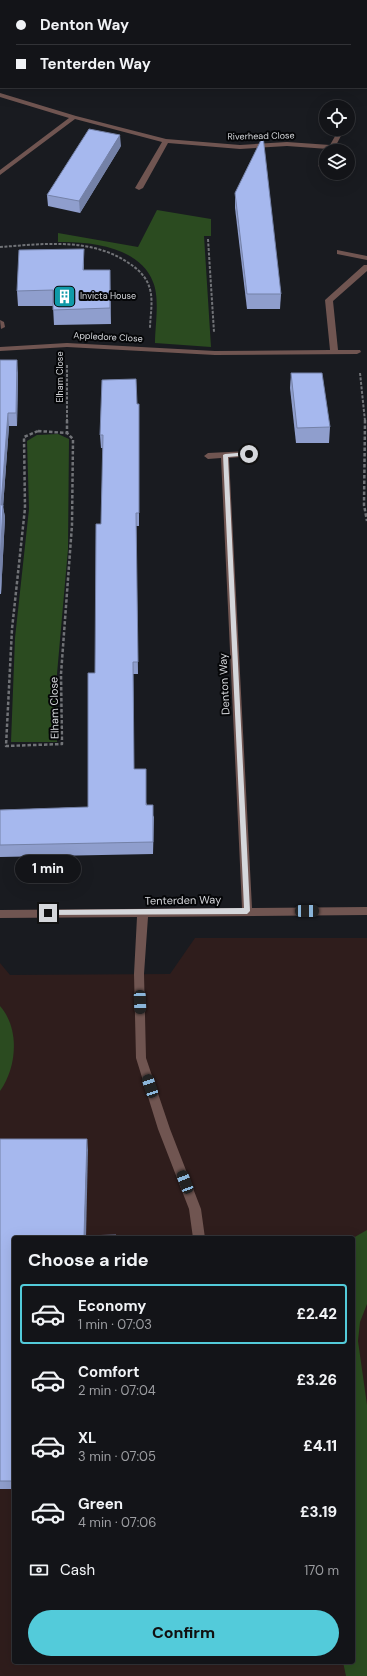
<!DOCTYPE html>
<html lang="en">
<head>
<meta charset="utf-8">
<style>
  :root { --surface:#131418; --page:#1c1d21; --text:#f1f3f6; --muted:#9d9ea2; --line:#323337; --accent:#53cbda }
  body { margin:0; font-family:"DM Sans",sans-serif; background:var(--page); color:var(--text); height:100vh; display:flex; flex-direction:column; font-size:15px; white-space:nowrap }
  * { box-sizing:border-box; margin:0 }
  p { font-size:13px; color:var(--muted) }
  .icon { flex:none; width:22px; height:22px; fill:none; stroke:currentColor; stroke-width:2; stroke-linecap:round; stroke-linejoin:round }
  .map { position:relative; flex:1; overflow:hidden }
  .drawer { position:absolute; left:12px; top:1236px; width:343px; height:428px; display:flex; flex-direction:column; background:var(--surface); border-radius:4px; box-shadow:0 4px 16px #0002,0 0 0 1px var(--line) }
  .drawer>* { flex:none }
  .hud { position:absolute; left:0px; top:0px; width:367px; height:88px; box-shadow:0 4px 16px #0002,0 0 0 1px var(--line); display:grid; align-content:center; height:88px; padding:0 16px; background:var(--surface) }
  .fabs { position:absolute; left:319px; top:100px; display:grid; gap:8px }
  .fabs a { display:grid; place-items:center; width:36px; height:36px; border-radius:50%; background:var(--surface); box-shadow:0 4px 16px #0002,0 0 0 1px var(--line); font-size:20px }
  .end { position:absolute; width:18px; height:18px; margin:-9px; border:5px solid #d5d7db; background:#111; box-shadow:0 0 0 2px #111 }
  .from { border-radius:50% }
  .bubble { position:absolute; height:28px; border-radius:14px; background:var(--surface); box-shadow:0 4px 16px #0002,0 0 0 1px var(--line); font-size:13px; font-weight:800; line-height:28px; text-align:center }
  .car { position:absolute; width:12px; height:24px; margin:-12px -6px; border-radius:5px; box-shadow:0 0 3px 1px #0007; background:linear-gradient(#222 24%,#8ab4d8 0 40%,#222 0 76%,#8ab4d8 0 86%,#222 0) }
  .hud b { display:flex; align-items:center; gap:14px; height:38px; font-size:15px }
  .hud b+b { border-top:1px solid var(--line) }
  .hud i { width:10px; height:10px; background:var(--text) }
  ul { padding:0; list-style:none }
  li { display:flex; align-items:center; gap:12px; height:60px; margin:0 8px 6px; padding:0 8px; border:2px solid transparent; border-radius:4px }
  li div { flex:1 }
  li b { display:block; font-size:15px }
  li em { font-style:normal; font-weight:800 }
  li.selected { border-color:var(--accent) }
  li>.icon { width:36px; height:36px; stroke-width:1.5 }
  h2 { padding:0 16px; font-size:18px; line-height:48px }
  .pay { display:flex; align-items:center; gap:10px; height:44px; padding:0 16px; font-size:15px }
  .pay p { margin-inline-start:auto }
  .button { display:flex; gap:8px; margin-top:auto; padding:8px 16px }
  .button a { flex:1; height:46px; border-radius:24px; background:var(--accent); color:#111; font-size:16px; font-weight:800; line-height:46px; text-align:center }
  .map>svg:first-child { display:block }
  .education { fill:#2f1d1c; fill-rule:evenodd }
  .green { fill:#2b4b20 }
  .lines { fill:none; stroke-linecap:round; stroke-linejoin:round }
  .path-far1 { stroke:#717377; stroke-width:2; stroke-dasharray:3 1.5; stroke-linecap:butt }
  .path { stroke:#717377; stroke-width:2.5; stroke-dasharray:3.5 2; stroke-linecap:butt }
  .minor { fill:#705551; fill-rule:evenodd }
  .wall { fill:#8f9ecd }
  .shaded-wall { fill:#7481a7 }
  .building { fill:#a6b8ee; stroke:#7481a7 }
  .route { fill:#d5d7db }
  .labels { text-anchor:middle; stroke-width:4; stroke-linejoin:round; paint-order:stroke }
  .far-street-label { font-size:9px; fill:#d5d7db; stroke:#050608 }
  .far-poi-label { font-size:9px; fill:#d5d7db; stroke:#050608; text-anchor:start }
  .street-label { font-size:11px; fill:#d5d7db; stroke:#050608 }
</style>
</head>
<body>
<div class="map">
<svg width="367" height="1676" viewBox="0 0 367 1676">
  <rect width="100%" height="100%" fill="#191b20"/>
  <path class="education" d="M195 938H367V1676H0V963L10 975 170 974ZM14 1238H353V1662H14Z"/>
  <g class="green">
    <path d="M157 210 211 219V236H204L211 347 155 343C155 326 160 298 153 282 140 247 90 241 58 242V233L138 247Z"/>
    <path d="M58 434 69 439 68 549 57 674V742H11L15 638 29 509 27 441 37 435Z"/>
    <path d="M0 1006C20 1029 17 1067 0 1091Z"/>
    <path d="M367 1230V1304L360 1322 358 1341 367 1405V1676H346L343 1662H353V1238Z"/>
    <path d="M15 1662H163V1663L15 1664Z"/>
  </g>
  <g class="lines">
    <g class="path-far1">
      <path d="M208 239 214 332"/>
      <path d="M0 247C44 244 92 237 130 264 138 269 146 277 149 286 154 300 150 315 150 329"/>
      <path d="M67 365V421"/>
      <path d="M360 373 365 421"/>
    </g>
    <g class="path">
      <path d="M67 420V433"/>
      <path d="M365 420 364 505 367 521"/>
      <path d="M38 431 67 433 73 439 72 525 61 674 62 744 6 746 12 629 25 508 24 437Z"/>
    </g>
    <g class="minor">
      <path d="M159 0H167L168 1H160Z"/>
      <rect x="366" y="54" width="1" height="4"/>
      <rect x="0" y="64" width="1" height="4"/>
      <path d="M0 93 76 116 166 139 240 145 287 142 330 145 338 131 343 132 333 151H327L328 149 287 146 240 149 168 143 143 188 139 190 135 188 162 142 75 119 0 175V170L69 118 0 97Z"/>
      <path d="M326 157V166L320 167 318 166 324 158Z"/>
      <path d="M337 250 367 256V260L337 254Z"/>
      <path d="M364 265H367V271L333 301 338 350H360L361 352 357 354 215 355 67 347 0 351V347L67 343 215 351 330 350 325 300Z"/>
      <path d="M0 320 4 322 5 327 1 329Z"/>
      <path d="M249 451 252 452V456L229 458 252 908 367 907V915L148 917 144 974 146 1058 170 1129 201 1209 205 1238H193L189 1209 158 1129 136 1058 134 974 137 917 0 918V910L242 908 221 458 208 459 204 456 208 453Z"/>
    </g>
  </g>
  <g class="wall">
    <path d="M270 0H367V26H366V1H270Z"/>
    <path d="M121 146 80 213 48 206 47 195Z"/>
    <path d="M235 193 281 294 280 309H247L235 208Z"/>
    <path d="M84 264V270H110L111 324 54 325 53 306H18L17 291Z"/>
    <path d="M0 360 18 373 17 426H9L3 507 5 517 1 594H0Z"/>
    <path d="M291 373 330 427 329 443H296L290 388Z"/>
    <path d="M137 404H139V526H136L138 674H133L134 769 147 805 154 817 153 854 0 857V810L88 807 95 673 101 524 103 448H101L100 435Z"/>
    <path d="M0 1139 88 1150 14 1238V1489H0Z"/>
  </g>
  <g class="shaded-wall">
    <path d="M120 135 121 146 80 213 79 201Z"/>
    <path d="M84 249V285L83 270Z"/>
    <path d="M110 270V285L111 324 110 308Z"/>
    <path d="M17 360 18 373 17 426 16 413Z"/>
    <path d="M8 413 9 426 3 507 5 517 1 594 0 563 1 505Z"/>
    <path d="M87 1139 88 1150 86 1238 84 1236Z"/>
  </g>
  <g class="building">
    <path d="M308 0H367V16H366V1H312Z"/>
    <path d="M89 129 120 135 79 201 47 195Z"/>
    <path d="M263 136 281 294H247L235 193Z"/>
    <path d="M84 249 83 270H110V308L53 310V290L17 291 19 250Z"/>
    <path d="M0 360H17L16 413H8L1 505H3L0 563Z"/>
    <path d="M291 373H322L330 427 297 428Z"/>
    <path d="M136 379 137 404H139V513H136L138 662H133L134 769H146V805H153V842L0 845V810L88 807V673H95L96 524H101L103 435H100L102 380Z"/>
    <path d="M0 1139H87L84 1236 116 1235V1238H14V1481H0Z"/>
  </g>
  <path class="route" d="M249 452 251 455 228 457 250 911 247 914 45 915 44 913 48 910 244 908 223 455 225 454Z"/>
  <defs>
    <symbol id="building-square" viewBox="-11 -11 22 22"><rect x="-9" y="-9" width="18" height="18" rx="4" fill="#0f9aa8" stroke="#050608"/><path d="M-4-6H4V6H1V3H-1V6H-4ZM-2.5-4.3h1.7v1.8h-1.7ZM.8-4.3h1.7v1.8H.8ZM-2.5-1h1.7V.8h-1.7ZM.8-1h1.7V.8H.8Z" fill="#fff"/></symbol>
  </defs>
  <g fill-rule="evenodd">
    <use href="#building-square" x="52" y="284" width="25" height="25"/>
  </g>
  <g class="labels">
    <g class="far-street-label">
      <text transform="translate(261 136) rotate(-1)" y="3">Riverhead Close</text>
      <text transform="translate(108 337) rotate(3)" y="3">Appledore Close</text>
      <text transform="translate(60 377) rotate(-90)" y="3">Elham Close</text>
    </g>
    <g class="far-poi-label">
      <text x="80" y="299">Invicta House</text>
    </g>
    <g class="street-label">
      <text transform="translate(224 684) rotate(-93)" y="4">Denton Way</text>
      <text transform="translate(54 708) rotate(-91)" y="4">Elham Close</text>
      <text transform="translate(183 900) rotate(-1)" y="4">Tenterden Way</text>
    </g>
  </g>
</svg>
<div class="fabs">
<a><svg class="icon" aria-label="locate" viewBox="0 0 24 24"><circle cx="12" cy="12" r="6"/><path d="M12 2v4M12 18v4M2 12h4M18 12h4"/></svg></a>
<a><svg class="icon" aria-label="layers" viewBox="0 0 24 24"><path d="M12 4l9 5-9 5-9-5zM3 14l9 5 9-5"/></svg></a>
</div>
<i class="end from" style="left:249px;top:454px"></i>
<i class="end" style="left:48px;top:913px"></i>
<div class="bubble" style="left:15px;top:855px;width:66px">1 min</div>
<i class="car" style="left:307px;top:911px;rotate:90deg"></i>
<i class="car" style="left:140px;top:1002px;rotate:178deg"></i>
<i class="car" style="left:150px;top:1086px;rotate:342deg"></i>
<i class="car" style="left:185px;top:1182px;rotate:339deg"></i>
<div class="hud">
<b><i class="from"></i>Denton Way</b>
<b><i></i>Tenterden Way</b>
</div>
<section class="drawer">
<h2>Choose a ride</h2>
<ul>
<li class="selected"><svg class="icon" aria-label="car" viewBox="0 0 24 24"><path d="M5 17H2v-5l4-1 3-4h7l3 4 3 1v5h-3M9 17h6M6 11h13"/><circle cx="7" cy="17" r="2"/><circle cx="17" cy="17" r="2"/></svg><div><b>Economy</b><p>1 min · 07:03</p></div><em>£2.42</em></li>
<li><svg class="icon" aria-label="car" viewBox="0 0 24 24"><path d="M5 17H2v-5l4-1 3-4h7l3 4 3 1v5h-3M9 17h6M6 11h13"/><circle cx="7" cy="17" r="2"/><circle cx="17" cy="17" r="2"/></svg><div><b>Comfort</b><p>2 min · 07:04</p></div><em>£3.26</em></li>
<li><svg class="icon" aria-label="car" viewBox="0 0 24 24"><path d="M5 17H2v-5l4-1 3-4h7l3 4 3 1v5h-3M9 17h6M6 11h13"/><circle cx="7" cy="17" r="2"/><circle cx="17" cy="17" r="2"/></svg><div><b>XL</b><p>3 min · 07:05</p></div><em>£4.11</em></li>
<li><svg class="icon" aria-label="car" viewBox="0 0 24 24"><path d="M5 17H2v-5l4-1 3-4h7l3 4 3 1v5h-3M9 17h6M6 11h13"/><circle cx="7" cy="17" r="2"/><circle cx="17" cy="17" r="2"/></svg><div><b>Green</b><p>4 min · 07:06</p></div><em>£3.19</em></li>
</ul>
<div class="pay"><svg class="icon" aria-label="cash" viewBox="0 0 24 24"><path d="M3 7h18v10H3z"/><circle cx="12" cy="12" r="2"/></svg>Cash<p>170 m</p></div>
<div class="button"><a>Confirm</a></div>
</section>
</div>
</body>
</html>
